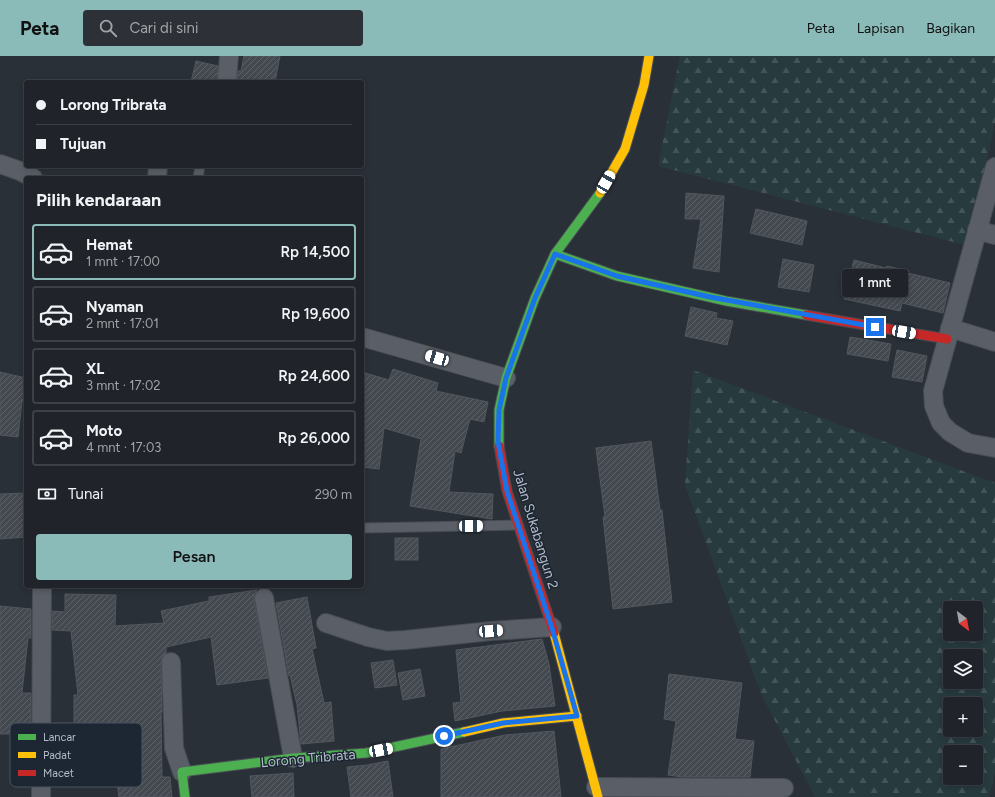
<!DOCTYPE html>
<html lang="id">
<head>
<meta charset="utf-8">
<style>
  :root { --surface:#20242a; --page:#2d3036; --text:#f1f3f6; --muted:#a2a4a8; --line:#3d4147; --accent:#8bbbb9 }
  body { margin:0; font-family:Figtree,sans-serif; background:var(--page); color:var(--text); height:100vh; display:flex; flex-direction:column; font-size:15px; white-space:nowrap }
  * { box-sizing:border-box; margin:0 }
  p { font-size:13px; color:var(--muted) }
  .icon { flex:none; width:22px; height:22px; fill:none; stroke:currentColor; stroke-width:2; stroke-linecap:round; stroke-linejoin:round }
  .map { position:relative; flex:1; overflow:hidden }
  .side { position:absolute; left:24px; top:120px; width:340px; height:412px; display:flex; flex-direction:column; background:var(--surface); border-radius:4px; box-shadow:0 2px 6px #0003,0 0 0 1px var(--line) }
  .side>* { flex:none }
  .top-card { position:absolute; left:24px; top:24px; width:340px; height:88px; border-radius:4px; box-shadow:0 2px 6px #0003,0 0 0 1px var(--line); display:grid; align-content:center; height:88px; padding:0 12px; background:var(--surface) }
  .needle { width:26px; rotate:149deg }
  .buttons { position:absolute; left:943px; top:545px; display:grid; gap:8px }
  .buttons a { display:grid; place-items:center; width:40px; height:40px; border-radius:4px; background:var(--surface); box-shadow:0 2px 6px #0003,0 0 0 1px var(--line); font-size:20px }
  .end { position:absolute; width:18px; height:18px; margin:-9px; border:5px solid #1a73e8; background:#fff; box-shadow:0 0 0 2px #fff }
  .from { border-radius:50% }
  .bubble { position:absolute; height:28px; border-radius:4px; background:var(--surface); box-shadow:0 2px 6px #0003,0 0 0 1px var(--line); font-size:13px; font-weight:600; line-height:28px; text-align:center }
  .car { position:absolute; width:12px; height:24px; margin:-12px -6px; border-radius:5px; box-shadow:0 0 3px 1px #0007; background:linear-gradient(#fff 24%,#345 0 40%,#fff 0 76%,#345 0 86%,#fff 0) }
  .top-card b { display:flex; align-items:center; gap:14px; height:38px; font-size:15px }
  .top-card b+b { border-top:1px solid var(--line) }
  .top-card i { width:10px; height:10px; background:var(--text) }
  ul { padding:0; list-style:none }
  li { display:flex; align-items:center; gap:12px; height:56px; margin:0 8px 6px; padding:0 4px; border:2px solid var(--line); border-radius:4px }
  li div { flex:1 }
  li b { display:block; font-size:15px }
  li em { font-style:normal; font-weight:600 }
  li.active { border-color:var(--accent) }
  li>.icon { width:36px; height:36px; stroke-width:1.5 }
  h2 { padding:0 12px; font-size:18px; line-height:48px }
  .pay { display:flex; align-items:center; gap:10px; height:44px; padding:0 12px; font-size:15px }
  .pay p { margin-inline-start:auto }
  .action { display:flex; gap:8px; margin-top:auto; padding:8px 12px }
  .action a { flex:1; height:46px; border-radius:4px; background:var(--accent); color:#111; font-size:16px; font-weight:600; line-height:46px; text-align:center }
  header { display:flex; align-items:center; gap:24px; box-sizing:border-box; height:56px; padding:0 20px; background:var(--accent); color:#111 }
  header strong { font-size:19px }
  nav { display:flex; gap:22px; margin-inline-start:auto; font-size:14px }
  .search { width:280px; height:36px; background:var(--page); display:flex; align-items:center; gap:10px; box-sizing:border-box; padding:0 14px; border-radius:4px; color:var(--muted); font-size:15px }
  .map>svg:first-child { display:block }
  .forest { fill:url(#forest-firs); fill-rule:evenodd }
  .building { fill:url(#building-hatch); stroke:#52575f }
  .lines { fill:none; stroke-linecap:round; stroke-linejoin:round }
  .lane-casing { stroke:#484c53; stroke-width:11 }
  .street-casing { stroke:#484c53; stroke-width:20 }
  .fast-casing { stroke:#484c53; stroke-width:11 }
  .slow-casing { stroke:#484c53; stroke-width:11 }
  .jam-casing { stroke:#484c53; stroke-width:11 }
  .lane { stroke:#5a5e66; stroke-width:9 }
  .street { stroke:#5a5e66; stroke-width:18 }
  .fast { stroke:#4caf50; stroke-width:9 }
  .slow { stroke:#ffc107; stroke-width:9 }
  .jam { stroke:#c62828; stroke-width:9 }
  .route { stroke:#1a73e8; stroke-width:5 }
  .labels { text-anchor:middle; stroke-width:3; stroke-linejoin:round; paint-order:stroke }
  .street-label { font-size:14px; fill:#b4bcc9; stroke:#1d2633 }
  .key { fill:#1d2633; stroke:#4a5360; stroke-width:1 }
  .key-label { font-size:11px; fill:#b4bcc9 }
</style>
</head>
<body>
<header>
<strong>Peta</strong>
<div class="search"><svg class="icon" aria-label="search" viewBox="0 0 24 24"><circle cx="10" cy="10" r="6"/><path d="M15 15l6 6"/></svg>Cari di sini</div>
<nav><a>Peta</a><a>Lapisan</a><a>Bagikan</a></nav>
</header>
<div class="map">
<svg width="995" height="741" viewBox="0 0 995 741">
  <defs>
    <pattern id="forest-firs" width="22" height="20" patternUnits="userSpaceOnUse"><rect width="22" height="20" fill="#273a3e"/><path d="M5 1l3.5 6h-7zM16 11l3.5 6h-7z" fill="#445559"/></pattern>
    <pattern id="building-hatch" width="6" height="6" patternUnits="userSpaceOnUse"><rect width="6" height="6" fill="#444950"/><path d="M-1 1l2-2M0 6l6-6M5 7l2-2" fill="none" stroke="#5d6168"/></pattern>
  </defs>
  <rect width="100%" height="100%" fill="#2a3038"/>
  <g class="forest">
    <path d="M680 0H995V66L969 190 658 110Z"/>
    <path d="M693 314 995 427V716L989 741H815L761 638 685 429ZM950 552H976V578H950ZM950 600H976V626H950ZM950 648H976V674H950ZM950 696H976V722H950Z"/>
  </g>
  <g class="building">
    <path d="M244 0H280L275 26 257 23 256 26H237L238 15H241Z"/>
    <path d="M196 5 218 10 217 26H191Z"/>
    <path d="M686 137 724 140 719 216 693 212 701 163H685Z"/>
    <path d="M756 153 807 165 802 189 750 177Z"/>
    <path d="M783 203 814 209 809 236 778 231Z"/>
    <path d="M854 204 886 212 887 210 909 215 908 217 950 227 943 257 902 247 900 255 844 243Z"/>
    <path d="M691 251 717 257 716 262 733 265 727 289 685 280Z"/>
    <path d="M850 281 891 288 888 305 847 298Z"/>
    <path d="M897 294 927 300 922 326 892 321Z"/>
    <path d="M393 313 438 327 436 335 488 346 484 366 470 363 461 397 455 395 449 436 493 438 492 463 410 450 421 383 384 372 379 413 362 411V316L389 324Z"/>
    <path d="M0 316 26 322V346L22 345 18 381 0 379Z"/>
    <path d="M651 385 660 454H662L672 546 613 553 603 461H605L596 392Z"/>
    <path d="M26 437V481L0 483V438Z"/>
    <rect x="395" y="482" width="23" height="22"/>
    <path d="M257 534 254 539V544L268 622 217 629 211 581 166 591V597L162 601 161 606 162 656H161L162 721H170L172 741H119L116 718 69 721 67 692H74V639H78L71 575 52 574V555L65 556V538L116 539 115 570 164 567 161 555 209 545V541Z"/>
    <path d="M307 541 316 592 312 593 324 647 331 646 334 685 301 688 297 649 290 619 289 620 276 547Z"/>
    <path d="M0 550 31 553V582H28L22 637H31V678H0Z"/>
    <path d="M542 583 549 608 555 650 502 655 455 665 453 647 461 646 456 594Z"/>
    <path d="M393 604 397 629 375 632 371 607Z"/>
    <path d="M420 613 425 640 403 644 398 617Z"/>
    <path d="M669 618 742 627 735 683 754 685 750 721H683L668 719 676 665 664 663Z"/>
    <path d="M554 675 561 741H441V693L505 679Z"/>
    <path d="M388 705 393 741H351L347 711 367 709Z"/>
    <path d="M293 717 294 741H252L250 720Z"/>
  </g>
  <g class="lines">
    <defs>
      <g id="lane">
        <path d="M198 122 200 110"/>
        <path d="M362 472 518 469"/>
      </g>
      <g id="street">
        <path d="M227 24 229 0"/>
        <path d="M0 108 20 115 33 122"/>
        <path d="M995 111 933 335 934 350 941 367 950 376 968 387 995 392"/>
        <path d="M157 122 158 110"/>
        <path d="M977 174 995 179"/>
        <path d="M950 272 995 286"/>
        <path d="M362 281 506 322"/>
        <path d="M264 542 293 702"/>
        <path d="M326 567 368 581 387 585 405 584 491 575 552 571"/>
        <path d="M171 606 174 692 182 716"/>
        <path d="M596 731 784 732"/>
        <path d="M41 741 42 530"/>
      </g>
      <g id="fast">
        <path d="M555 198 617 220 726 245 806 259"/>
        <path d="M499 390V354L506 322 535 242 555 198 600 137"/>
        <path d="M185 741 182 716 293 702 366 697 464 676"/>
      </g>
      <g id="slow">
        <path d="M600 137 625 93 644 29 649 0"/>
        <path d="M554 577 598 741"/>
        <path d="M464 676 503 667 577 660"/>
      </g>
      <g id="jam">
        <path d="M806 259 947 283"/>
        <path d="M499 390 507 435 554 577"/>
      </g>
    </defs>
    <use href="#lane" class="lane-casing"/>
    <use href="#street" class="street-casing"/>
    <use href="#fast" class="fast-casing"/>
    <use href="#slow" class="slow-casing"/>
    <use href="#jam" class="jam-casing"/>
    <use href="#lane" class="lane"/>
    <use href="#street" class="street"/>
    <use href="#fast" class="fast"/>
    <use href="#slow" class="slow"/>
    <use href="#jam" class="jam"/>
  </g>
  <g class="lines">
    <path class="route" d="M444 680 503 667 577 660 552 572 507 435 498 386 499 354 506 322 535 242 555 198 617 220 710 241 875 271"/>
  </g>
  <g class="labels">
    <g class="street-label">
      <text transform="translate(536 473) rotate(73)" y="5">Jalan Sukabangun 2</text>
      <text transform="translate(308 702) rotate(-5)" y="5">Lorong Tribrata</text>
    </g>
  </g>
  <rect x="10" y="667" width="132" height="64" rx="6" class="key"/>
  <rect x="18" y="678" width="18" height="6" fill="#4caf50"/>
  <rect x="18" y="696" width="18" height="6" fill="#ffc107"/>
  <rect x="18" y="714" width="18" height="6" fill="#c62828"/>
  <g class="key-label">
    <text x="43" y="685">Lancar</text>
    <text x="43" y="703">Padat</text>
    <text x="43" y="721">Macet</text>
  </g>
</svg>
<div class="buttons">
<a><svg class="needle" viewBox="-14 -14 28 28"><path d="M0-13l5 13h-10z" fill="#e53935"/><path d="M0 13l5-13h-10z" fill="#a2a4a8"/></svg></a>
<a><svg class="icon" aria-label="layers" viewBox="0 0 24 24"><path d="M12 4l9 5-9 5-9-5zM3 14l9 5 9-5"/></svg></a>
<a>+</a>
<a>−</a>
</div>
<i class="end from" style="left:444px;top:680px"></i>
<i class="end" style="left:875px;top:271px"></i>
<div class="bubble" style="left:842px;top:213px;width:66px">1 mnt</div>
<i class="car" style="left:606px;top:126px;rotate:30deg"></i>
<i class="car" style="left:904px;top:276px;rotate:100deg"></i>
<i class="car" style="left:437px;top:302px;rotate:286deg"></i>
<i class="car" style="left:471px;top:470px;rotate:89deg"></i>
<i class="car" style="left:491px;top:575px;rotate:86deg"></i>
<i class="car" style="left:381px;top:694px;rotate:79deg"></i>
<div class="top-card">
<b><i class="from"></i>Lorong Tribrata</b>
<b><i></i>Tujuan</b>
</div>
<section class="side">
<h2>Pilih kendaraan</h2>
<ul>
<li class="active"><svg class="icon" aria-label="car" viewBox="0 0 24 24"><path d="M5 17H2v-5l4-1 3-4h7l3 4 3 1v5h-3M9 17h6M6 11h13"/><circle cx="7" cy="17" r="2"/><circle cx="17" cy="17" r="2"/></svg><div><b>Hemat</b><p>1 mnt · 17:00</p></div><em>Rp 14,500</em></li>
<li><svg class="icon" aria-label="car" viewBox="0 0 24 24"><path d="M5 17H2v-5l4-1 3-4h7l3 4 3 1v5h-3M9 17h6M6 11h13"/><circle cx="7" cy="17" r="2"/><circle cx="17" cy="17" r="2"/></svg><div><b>Nyaman</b><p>2 mnt · 17:01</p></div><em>Rp 19,600</em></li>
<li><svg class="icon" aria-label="car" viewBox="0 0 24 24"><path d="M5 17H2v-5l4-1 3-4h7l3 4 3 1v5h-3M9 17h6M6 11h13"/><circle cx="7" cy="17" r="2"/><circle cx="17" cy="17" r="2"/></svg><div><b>XL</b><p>3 mnt · 17:02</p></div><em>Rp 24,600</em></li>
<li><svg class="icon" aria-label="car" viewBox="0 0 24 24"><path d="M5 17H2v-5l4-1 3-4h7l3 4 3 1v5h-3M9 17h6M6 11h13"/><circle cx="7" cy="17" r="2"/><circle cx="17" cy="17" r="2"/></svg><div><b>Moto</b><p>4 mnt · 17:03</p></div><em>Rp 26,000</em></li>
</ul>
<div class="pay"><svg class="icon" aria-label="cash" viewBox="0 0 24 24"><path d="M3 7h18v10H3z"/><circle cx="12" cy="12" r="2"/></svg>Tunai<p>290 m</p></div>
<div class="action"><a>Pesan</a></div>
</section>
</div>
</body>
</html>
